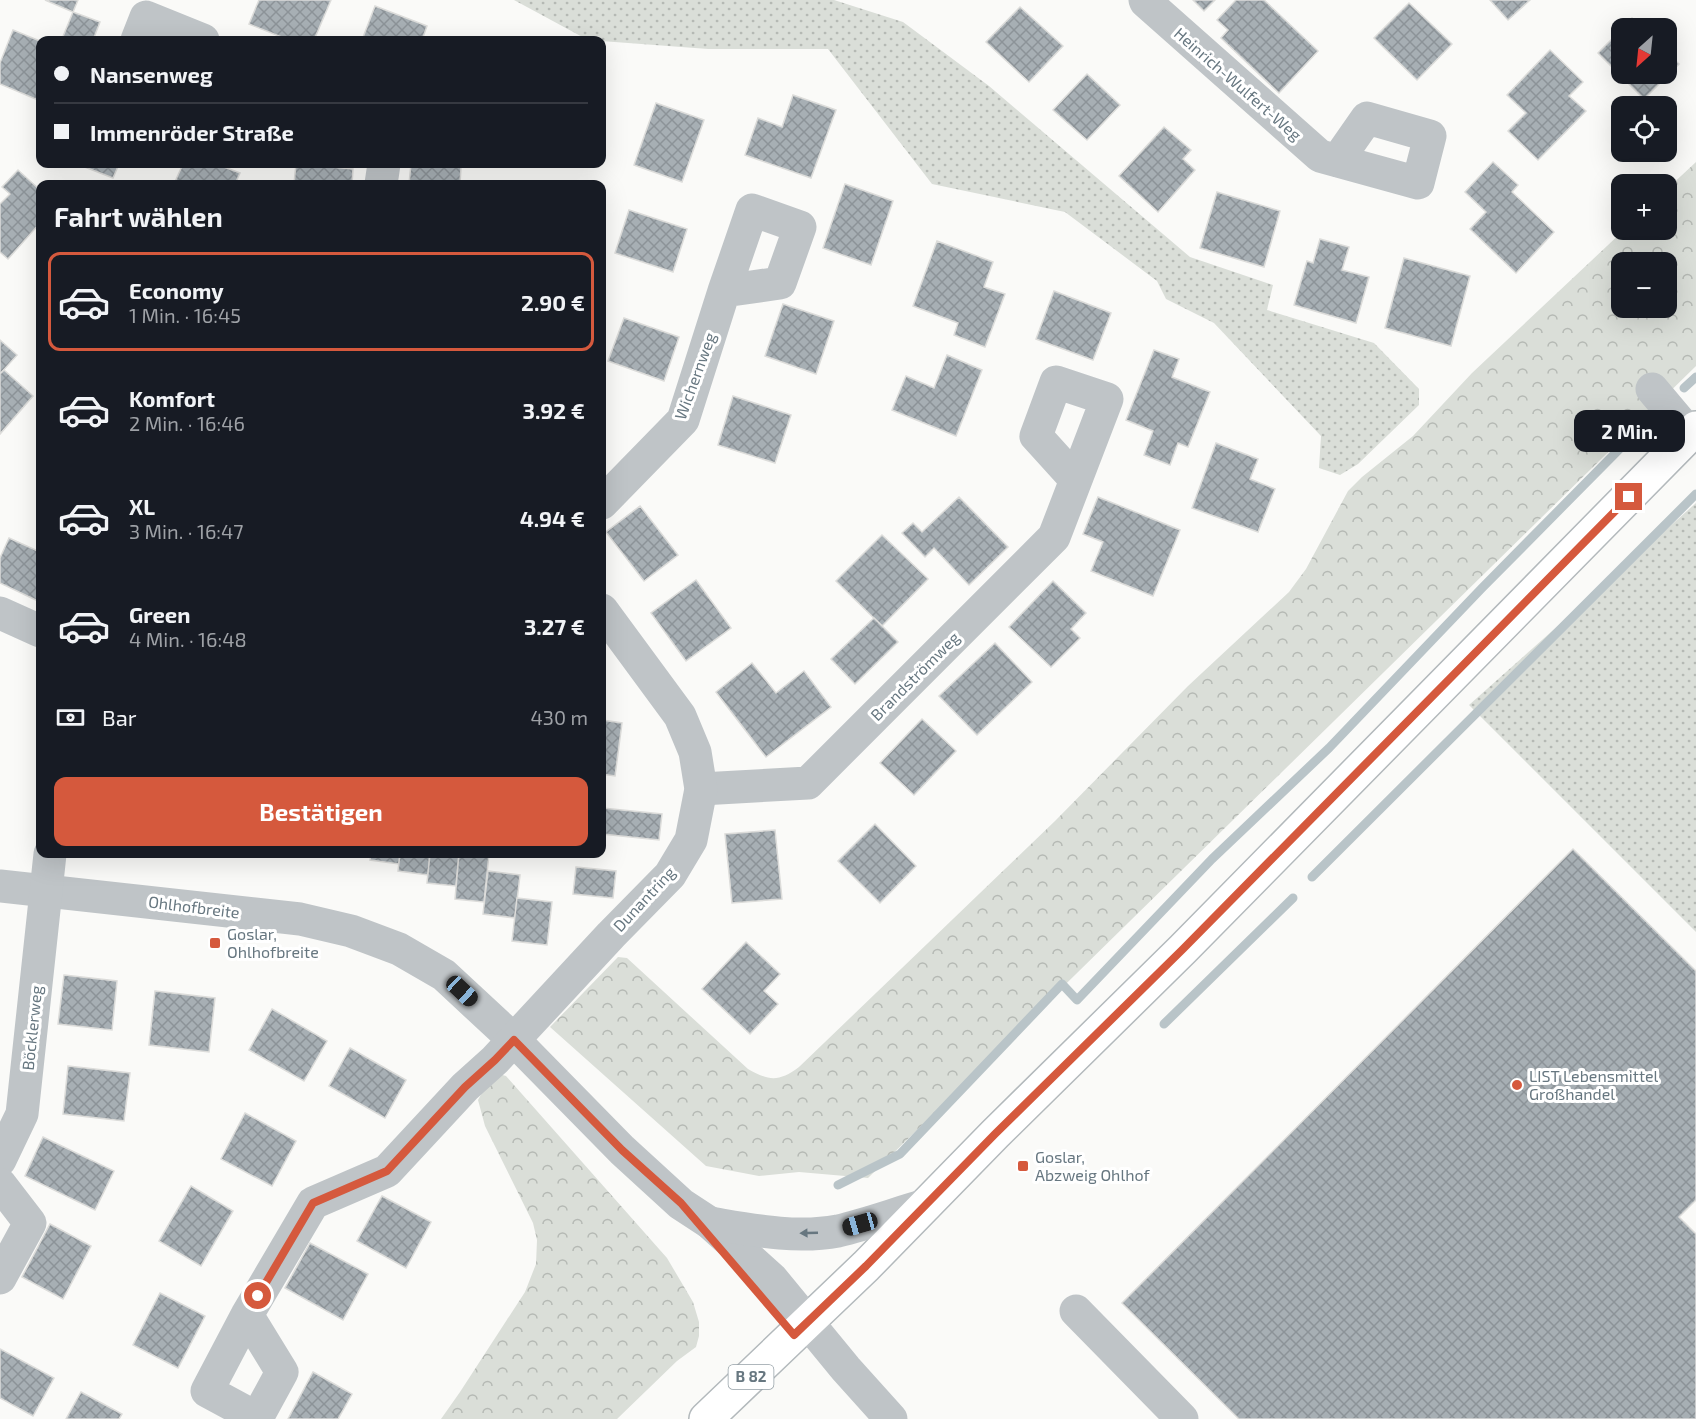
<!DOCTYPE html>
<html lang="de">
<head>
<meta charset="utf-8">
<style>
  :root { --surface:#171b24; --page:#242831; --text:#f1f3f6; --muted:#9ea1a6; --line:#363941; --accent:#d5593d }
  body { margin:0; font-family:"Exo 2",sans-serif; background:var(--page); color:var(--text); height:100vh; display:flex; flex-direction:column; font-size:22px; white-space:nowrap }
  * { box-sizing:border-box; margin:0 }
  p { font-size:20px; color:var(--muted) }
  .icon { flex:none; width:33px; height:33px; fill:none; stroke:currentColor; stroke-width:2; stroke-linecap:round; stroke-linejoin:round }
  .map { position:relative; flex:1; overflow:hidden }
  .side { position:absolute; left:36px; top:180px; width:570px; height:678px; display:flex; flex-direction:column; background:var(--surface); border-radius:12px; box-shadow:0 6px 24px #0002 }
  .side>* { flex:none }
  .hud { position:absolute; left:36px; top:36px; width:570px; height:132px; border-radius:12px; box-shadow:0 6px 24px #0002; display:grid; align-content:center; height:132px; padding:0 18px; background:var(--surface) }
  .needle { width:39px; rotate:207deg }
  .tools { position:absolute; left:1611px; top:18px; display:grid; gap:12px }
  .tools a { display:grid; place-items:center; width:66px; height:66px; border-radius:12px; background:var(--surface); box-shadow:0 6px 24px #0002; font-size:30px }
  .end { position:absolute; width:27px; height:27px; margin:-14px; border:8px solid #d5593d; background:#fff; box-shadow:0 0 0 3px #fff }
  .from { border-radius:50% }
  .bubble { position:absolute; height:42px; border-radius:12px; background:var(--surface); box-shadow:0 6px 24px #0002; font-size:20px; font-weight:700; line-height:42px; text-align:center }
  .car { position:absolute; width:18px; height:36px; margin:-18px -9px; border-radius:8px; box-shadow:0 0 4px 2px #0007; background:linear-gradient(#222 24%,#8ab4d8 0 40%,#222 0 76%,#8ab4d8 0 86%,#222 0) }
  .hud b { display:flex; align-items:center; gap:21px; height:57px; font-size:22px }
  .hud b+b { border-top:2px solid var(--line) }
  .hud i { width:15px; height:15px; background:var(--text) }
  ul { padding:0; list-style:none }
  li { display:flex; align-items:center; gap:18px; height:99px; margin:0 12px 9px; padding:0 6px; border:3px solid transparent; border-radius:12px }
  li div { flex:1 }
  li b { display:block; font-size:22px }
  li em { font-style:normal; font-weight:700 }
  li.selected { border-color:var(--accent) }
  li>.icon { width:54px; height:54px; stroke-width:1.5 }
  h2 { padding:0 18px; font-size:27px; line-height:72px }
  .pay { display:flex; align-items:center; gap:15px; height:66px; padding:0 18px; font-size:22px }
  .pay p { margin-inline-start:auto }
  .primary-button { display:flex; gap:12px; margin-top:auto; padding:12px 18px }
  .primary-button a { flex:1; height:69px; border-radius:12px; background:var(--accent); color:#fff; font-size:24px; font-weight:700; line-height:69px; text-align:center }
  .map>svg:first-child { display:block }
  .grass { fill:url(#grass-dots) }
  .forest { fill:url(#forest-crowns); fill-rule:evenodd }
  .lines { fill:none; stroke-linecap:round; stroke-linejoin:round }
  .stream { stroke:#b9c4c8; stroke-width:9 }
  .building { fill:url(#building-cross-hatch); stroke:#dcdcda; stroke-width:1.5 }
  .major-casing { stroke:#b3b9bc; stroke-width:36 }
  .minor { stroke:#bfc4c7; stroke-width:33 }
  .major { stroke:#fff; stroke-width:33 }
  .oneway { fill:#677780 }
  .route { stroke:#d5593d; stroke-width:8 }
  .poi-dot { fill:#d5593d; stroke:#fff; stroke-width:2 }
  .labels { text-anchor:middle; stroke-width:6; stroke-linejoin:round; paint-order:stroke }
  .shield { fill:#fff; stroke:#95a0a6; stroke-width:1.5 }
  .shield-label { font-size:15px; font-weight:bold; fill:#677780 }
  .street-label { font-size:16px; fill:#677780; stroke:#fff }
  .poi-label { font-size:16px; fill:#677780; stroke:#fff; text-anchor:start }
</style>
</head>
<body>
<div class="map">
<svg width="1696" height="1419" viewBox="0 0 1696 1419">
  <defs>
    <pattern id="grass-dots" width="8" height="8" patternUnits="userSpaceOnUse" patternTransform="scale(1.5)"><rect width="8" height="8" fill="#daded8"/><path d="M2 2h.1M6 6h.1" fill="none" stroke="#b5b9b4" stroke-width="1.8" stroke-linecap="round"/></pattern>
    <pattern id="forest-crowns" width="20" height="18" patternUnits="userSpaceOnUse" patternTransform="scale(1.5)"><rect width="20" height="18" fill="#daded8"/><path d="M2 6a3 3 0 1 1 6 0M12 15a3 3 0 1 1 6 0" fill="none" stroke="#b5b9b4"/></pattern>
    <pattern id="building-cross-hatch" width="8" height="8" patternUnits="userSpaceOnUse" patternTransform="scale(1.5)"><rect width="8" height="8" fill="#a7afb4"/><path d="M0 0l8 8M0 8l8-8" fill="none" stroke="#8c9398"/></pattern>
  </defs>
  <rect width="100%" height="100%" fill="#fafaf8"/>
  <g class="grass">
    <path d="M514 0H834L903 22 989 86 1190 257 1273 285 1267 310 1374 343 1419 389V405L1358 464 1340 475 1319 468 1321 436 1214 323 1166 299 1157 281 1065 212 932 184 828 49H708L588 40Z"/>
    <path d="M1696 503V932L1469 705Z"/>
  </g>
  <g class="forest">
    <path d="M1696 162V366L868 1178 799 1172 759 1176 706 1166 550 1027 618 957 627 958 748 1069C769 1081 779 1082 799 1067L1055 821 1188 686 1289 592 1306 569 1348 491 1362 477 1413 436 1472 373 1624 230H1666L1667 189ZM1622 262H1666V308H1622Z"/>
    <path d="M499 1074 506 1076 667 1258 693 1302 699 1322V1336L696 1347 677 1361 617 1419H441L460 1392 525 1292 536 1264 537 1240 533 1223 485 1126 478 1100 484 1089Z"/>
  </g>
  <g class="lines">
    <g class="stream">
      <path d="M1684 388 1696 377"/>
      <path d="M1312 877 1696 494"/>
      <path d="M1164 1024 1293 898"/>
      <path d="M838 1185 900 1154 1062 984 1077 1000 1212 859 1329 748 1482 588 1657 411"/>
    </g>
  </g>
  <g class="building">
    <path d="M45 0H78L73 12Z"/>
    <path d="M259 0H331L314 40H289L249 24Z"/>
    <path d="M1193 0H1215L1204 11Z"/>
    <path d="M1236 0H1264L1318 51 1279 93 1221 38 1228 30 1217 20Z"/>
    <path d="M1490 0H1530L1508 20Z"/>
    <path d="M1409 3 1452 44 1417 80 1374 38Z"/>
    <path d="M375 6 427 26 422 40H362Z"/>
    <path d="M1020 7 1063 46 1029 82 986 42Z"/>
    <path d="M73 12 100 22 93 40 62 39Z"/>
    <path d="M1632 18 1642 28H1622Z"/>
    <path d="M1622 29V74H1666V52L1679 64 1644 99 1598 53Z"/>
    <path d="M13 30 40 41V94L38 100 0 84V63Z"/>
    <path d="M1550 50 1583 82 1569 96 1586 111 1538 160 1508 131 1526 113 1507 95Z"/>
    <path d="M1087 74 1120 105 1087 140 1053 110Z"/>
    <path d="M793 95 836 110 811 178 745 155 758 118 782 127Z"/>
    <path d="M656 103 704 120 682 182 634 165Z"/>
    <path d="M1164 127 1191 150 1183 159 1195 170 1158 212 1119 176Z"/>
    <path d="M1493 162 1518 185 1512 192 1554 232 1516 273 1470 229 1486 212 1465 192Z"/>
    <path d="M77 164H119L113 178Z"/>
    <path d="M183 164H216L240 173 235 184H174Z"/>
    <path d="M296 164 353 169 352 184H294Z"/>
    <path d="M411 164 461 167 460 184H409Z"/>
    <path d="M18 170 40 190V223L8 259 0 252V204L10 194 2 187Z"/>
    <path d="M845 184 893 201 871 265 823 248Z"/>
    <path d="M1217 192 1280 211 1264 267 1200 248Z"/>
    <path d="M629 210 687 229 673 272 615 253Z"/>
    <path d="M1320 239 1349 247 1342 270 1369 277 1356 323 1294 305 1307 261 1313 263Z"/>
    <path d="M937 241 993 262 984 287 1005 294 985 347 954 335 958 323 913 306Z"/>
    <path d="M1404 258 1470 276 1451 346 1385 328Z"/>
    <path d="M1054 291 1111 313 1093 360 1036 339Z"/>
    <path d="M783 304 834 321 816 374 765 356Z"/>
    <path d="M624 318 679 337 664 381 608 361Z"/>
    <path d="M0 340 17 355 0 374Z"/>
    <path d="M1154 350 1179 359 1172 377 1210 392 1188 447 1178 443 1170 465 1144 455 1153 431 1126 420Z"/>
    <path d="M947 355 982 370 956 436 892 410 906 376 934 388Z"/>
    <path d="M4 370 33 396 0 434V374Z"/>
    <path d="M733 396 791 415 775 463 718 445Z"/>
    <path d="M1216 443 1258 459 1250 479 1275 489 1258 532 1192 508Z"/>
    <path d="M959 497 1008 547 969 585 934 548 925 557 902 533 913 523 922 532Z"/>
    <path d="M1098 497 1180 530 1153 596 1091 571 1103 542 1083 534Z"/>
    <path d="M640 506 678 555 644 581 606 532Z"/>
    <path d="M882 535 928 579 882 626 836 581Z"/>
    <path d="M9 538 40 552V602L0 583V558Z"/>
    <path d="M696 580 731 628 686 661 651 613Z"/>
    <path d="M1053 581 1086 613 1071 629 1080 638 1051 667 1009 627Z"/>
    <path d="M874 618 898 642 855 684 831 659Z"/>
    <path d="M995 643 1032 682 977 735 939 696Z"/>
    <path d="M752 663 776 693 804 671 831 707 766 757 716 692Z"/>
    <path d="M922 719 956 751 914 795 880 763Z"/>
    <path d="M602 720 622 723 615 776 602 774Z"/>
    <path d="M602 808 662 814 659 840 602 834Z"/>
    <path d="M875 824 916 866 880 903 838 861Z"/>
    <path d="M775 830 782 899 732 903 725 834Z"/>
    <path d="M1573 849 1696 971V1200L1679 1217 1696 1234V1419H1239L1122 1303Z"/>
    <path d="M341 854H371L370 857Z"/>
    <path d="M371 854H400L399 864 370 860Z"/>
    <path d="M400 854H430L428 875 398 871Z"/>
    <path d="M430 854H459L456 886 427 883Z"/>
    <path d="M459 854H489L484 902 455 899Z"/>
    <path d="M576 867 616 871 613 898 573 894Z"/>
    <path d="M488 871 520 875 515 918 483 914Z"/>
    <path d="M517 898 552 902 547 945 512 941Z"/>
    <path d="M746 942 780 974 764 991 778 1004 750 1034 702 989Z"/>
    <path d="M64 975 117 981 112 1030 58 1024Z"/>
    <path d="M155 991 215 998 209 1052 149 1045Z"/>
    <path d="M272 1009 327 1041 304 1081 249 1050Z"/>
    <path d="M350 1048 406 1080 385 1118 329 1086Z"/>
    <path d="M68 1066 130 1073 124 1121 63 1114Z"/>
    <path d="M245 1113 296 1141 272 1186 221 1159Z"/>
    <path d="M43 1137 114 1171 95 1210 25 1176Z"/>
    <path d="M191 1186 233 1211 201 1266 159 1241Z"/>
    <path d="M382 1196 431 1222 406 1268 357 1241Z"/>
    <path d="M50 1224 91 1246 63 1299 22 1277Z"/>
    <path d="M310 1243 368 1274 343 1320 285 1288Z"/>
    <path d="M160 1293 205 1316 178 1368 133 1345Z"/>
    <path d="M0 1349 54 1378 33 1416 0 1398Z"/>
    <path d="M313 1372 352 1394 338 1419H288Z"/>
    <path d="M81 1392 122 1414 119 1419H66Z"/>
  </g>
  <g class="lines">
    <defs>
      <path id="major" d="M706 1419 866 1266 995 1134 1183 949 1696 428"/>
    </defs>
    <use href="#major" class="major-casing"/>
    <g class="minor">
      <path d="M1145 0 1146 2 1320 156 1418 183 1430 136 1367 118 1337 161"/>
      <path d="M137 40 146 17 203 40"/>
      <path d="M381 184 384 164"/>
      <path d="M1652 389 1690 434"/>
      <path d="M602 503 683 420 724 291 752 210 800 227 780 283 724 291"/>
      <path d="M0 613 40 631"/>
      <path d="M701 789 808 783 1054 537 1107 399 1056 382 1036 436 1075 479"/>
      <path d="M0 886 300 919 351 931 399 949 444 975 514 1040 622 1150 681 1204 710 1223 772 1279 846 1369 891 1419"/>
      <path d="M0 1160 22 1114 50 854"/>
      <path d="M0 1184 30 1223 0 1278"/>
      <path d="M710 1223C752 1230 796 1239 838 1231 868 1224 897 1213 926 1205"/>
      <path d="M1076 1311 1182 1419"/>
      <path d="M247 1315 282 1372 257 1418 207 1391 247 1315 313 1203 387 1171 465 1087 495 1060 611 935 670 875 691 840 701 789 695 752 680 716 602 610"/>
    </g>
    <use href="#major" class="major"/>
  </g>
  <defs><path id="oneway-solid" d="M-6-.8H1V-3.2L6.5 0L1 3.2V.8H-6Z" transform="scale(1.5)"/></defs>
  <use class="oneway" href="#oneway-solid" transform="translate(809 1233) rotate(178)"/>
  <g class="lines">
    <path class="route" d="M258 1296 313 1203 387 1171 465 1087 495 1060 514 1040 622 1150 681 1203 794 1335 866 1266 995 1134 1183 949 1629 497"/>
  </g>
  <g class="poi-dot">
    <rect x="209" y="937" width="12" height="12" rx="3"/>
    <circle cx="1517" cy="1085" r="6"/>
    <rect x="1017" y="1160" width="12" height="12" rx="3"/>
  </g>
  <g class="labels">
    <rect class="shield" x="728.5" y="1365" width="45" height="24" rx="4.5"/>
    <g class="shield-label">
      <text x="751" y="1382">B 82</text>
    </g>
    <g class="street-label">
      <text transform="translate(1238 84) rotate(41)" y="6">Heinrich-Wulfert-Weg</text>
      <text transform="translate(695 376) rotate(-70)" y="6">Wichernweg</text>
      <text transform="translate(915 676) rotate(-45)" y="6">Brandströmweg</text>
      <text transform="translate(644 899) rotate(-47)" y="6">Dunantring</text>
      <text transform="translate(194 907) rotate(7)" y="6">Ohlhofbreite</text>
      <text transform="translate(32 1028) rotate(-84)" y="6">Böcklerweg</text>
    </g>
    <g class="poi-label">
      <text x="227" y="940">Goslar,<tspan x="227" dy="18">Ohlhofbreite</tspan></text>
      <text x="1529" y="1082">LIST Lebensmittel<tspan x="1529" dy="18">Großhandel</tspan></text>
      <text x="1035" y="1163">Goslar,<tspan x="1035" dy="18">Abzweig Ohlhof</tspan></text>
    </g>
  </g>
</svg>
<div class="tools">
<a><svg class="needle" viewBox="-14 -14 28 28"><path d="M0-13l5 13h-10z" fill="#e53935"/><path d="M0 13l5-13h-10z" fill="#9ea1a6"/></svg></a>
<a><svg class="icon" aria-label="locate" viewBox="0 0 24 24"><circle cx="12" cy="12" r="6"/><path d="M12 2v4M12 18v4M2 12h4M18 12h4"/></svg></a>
<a>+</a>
<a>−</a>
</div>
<i class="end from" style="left:258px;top:1296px"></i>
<i class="end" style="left:1629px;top:497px"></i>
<div class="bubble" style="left:1574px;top:410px;width:111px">2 Min.</div>
<i class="car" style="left:462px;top:991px;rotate:133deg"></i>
<i class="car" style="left:860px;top:1224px;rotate:254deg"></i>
<div class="hud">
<b><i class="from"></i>Nansenweg</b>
<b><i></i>Immenröder Straße</b>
</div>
<section class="side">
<h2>Fahrt wählen</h2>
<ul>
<li class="selected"><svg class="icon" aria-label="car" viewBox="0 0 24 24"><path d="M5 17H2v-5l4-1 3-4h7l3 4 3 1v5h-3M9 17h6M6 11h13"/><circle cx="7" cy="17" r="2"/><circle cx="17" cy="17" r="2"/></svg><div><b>Economy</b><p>1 Min. · 16:45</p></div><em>2.90 €</em></li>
<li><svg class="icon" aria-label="car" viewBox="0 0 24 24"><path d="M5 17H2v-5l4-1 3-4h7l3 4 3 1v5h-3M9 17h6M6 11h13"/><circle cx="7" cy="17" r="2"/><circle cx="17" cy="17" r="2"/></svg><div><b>Komfort</b><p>2 Min. · 16:46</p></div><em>3.92 €</em></li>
<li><svg class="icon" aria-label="car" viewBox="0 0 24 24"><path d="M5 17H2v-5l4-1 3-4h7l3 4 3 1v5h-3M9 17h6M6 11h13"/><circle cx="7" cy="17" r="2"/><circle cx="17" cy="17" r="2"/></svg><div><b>XL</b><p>3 Min. · 16:47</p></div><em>4.94 €</em></li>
<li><svg class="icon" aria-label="car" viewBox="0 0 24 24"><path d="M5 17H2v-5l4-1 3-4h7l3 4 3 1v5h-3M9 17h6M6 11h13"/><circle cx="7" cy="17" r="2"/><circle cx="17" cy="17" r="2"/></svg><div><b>Green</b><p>4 Min. · 16:48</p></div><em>3.27 €</em></li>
</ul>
<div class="pay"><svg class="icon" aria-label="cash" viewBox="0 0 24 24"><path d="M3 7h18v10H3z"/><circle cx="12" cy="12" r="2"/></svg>Bar<p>430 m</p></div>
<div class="primary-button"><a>Bestätigen</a></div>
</section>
</div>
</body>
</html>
